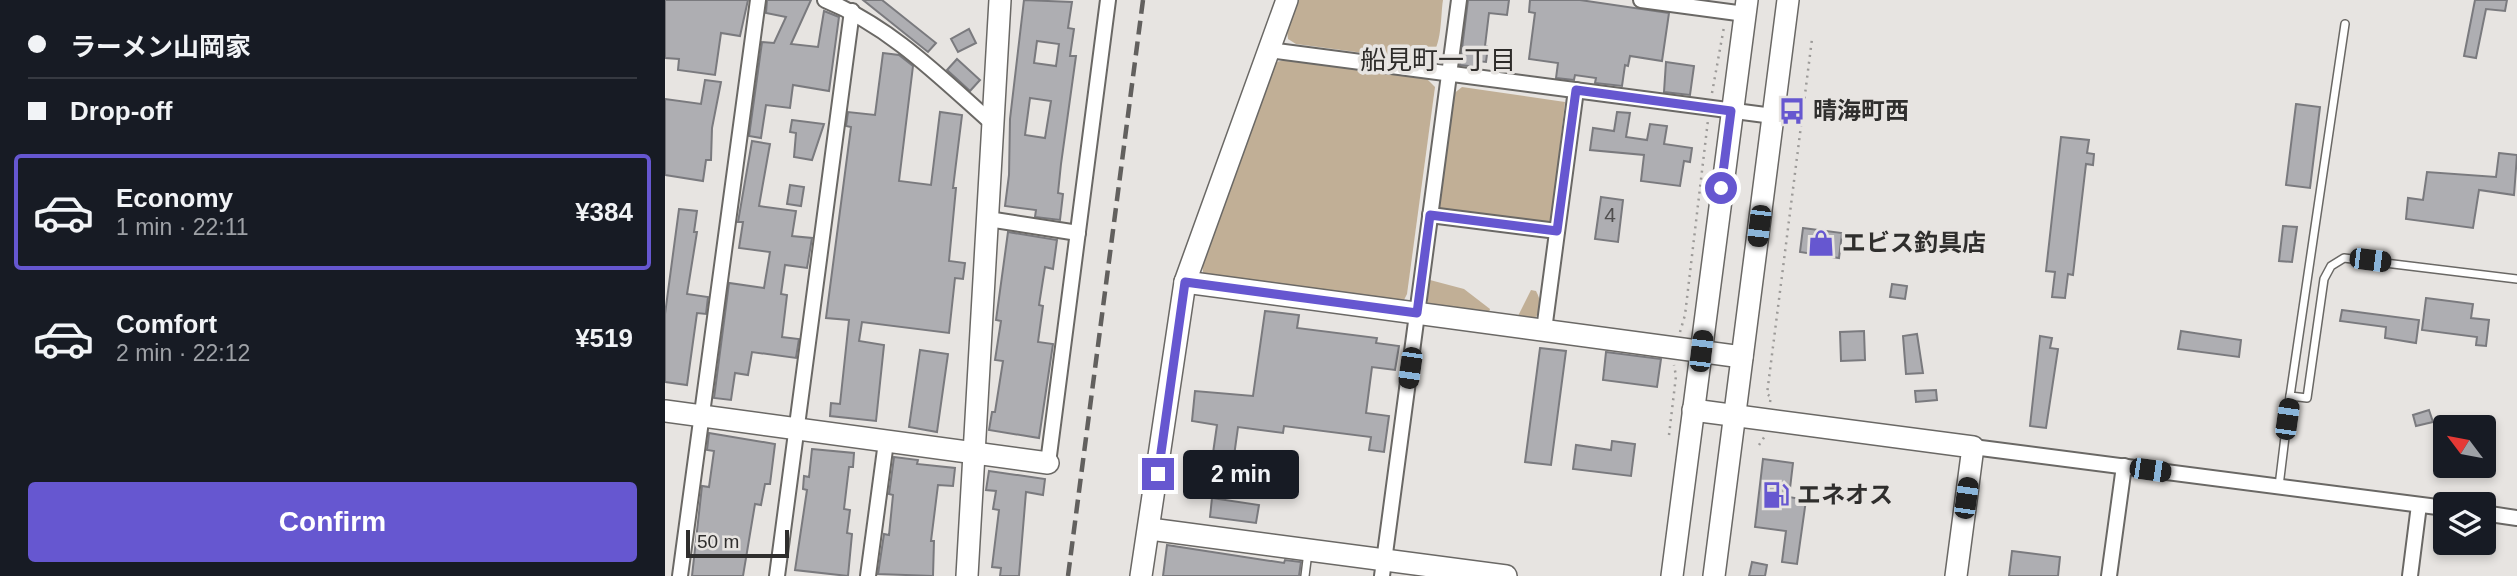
<!DOCTYPE html>
<html lang="en">
<head>
<meta charset="utf-8">
<style>
  :root { --surface:#171b24; --page:#20242c; --text:#f1f3f6; --muted:#9ea1a6; --line:#363941; --accent:#6657d0 }
  body { margin:0; font-family:Arial,"Noto Sans JP",sans-serif; background:var(--page); color:var(--text); height:100vh; display:flex; flex-direction:column; font-size:26px; white-space:nowrap }
  * { box-sizing:border-box; margin:0 }
  p { font-size:23px; color:var(--muted) }
  .icon { flex:none; width:38px; height:38px; fill:none; stroke:currentColor; stroke-width:2; stroke-linecap:round; stroke-linejoin:round }
  .map { position:relative; flex:1; overflow:hidden }
  .side { display:flex; flex-direction:column; background:var(--surface); width:665px }
  .side>* { flex:none }
  .hud { display:grid; align-content:center; height:154px; padding:0 28px; background:var(--surface) }
  .needle { width:46px; rotate:302deg }
  .fabs { position:absolute; left:1768px; top:415px; display:grid; gap:14px }
  .fabs a { display:grid; place-items:center; width:63px; height:63px; border-radius:7px; background:var(--surface); box-shadow:0 4px 10px #0003; font-size:35px }
  .scale { position:absolute; left:21px; bottom:18px; width:103px; box-sizing:border-box; padding-left:7px; border:4px solid #2f2e2d; border-top:0; font-size:19px; line-height:24px; white-space:nowrap; color:#2f2e2d; -webkit-text-stroke:5px #e7e4e1; paint-order:stroke }
  .end { position:absolute; width:32px; height:32px; margin:-16px; border:9px solid #6657d0; background:#fff; box-shadow:0 0 0 4px #fff }
  .from { border-radius:50% }
  .bubble { position:absolute; height:49px; border-radius:7px; background:var(--surface); box-shadow:0 4px 10px #0003; font-size:23px; font-weight:700; line-height:49px; text-align:center }
  .car { position:absolute; width:21px; height:42px; margin:-21px -10px; border-radius:9px; box-shadow:0 0 5px 2px #0007; background:linear-gradient(#222 24%,#8ab4d8 0 40%,#222 0 76%,#8ab4d8 0 86%,#222 0) }
  .hud b { display:flex; align-items:center; gap:24px; height:66px; font-size:26px }
  .hud b+b { border-top:2px solid var(--line) }
  .hud i { width:18px; height:18px; background:var(--text) }
  ul { padding:0; list-style:none }
  li { display:flex; align-items:center; gap:21px; height:116px; margin:0 14px 10px; padding:0 14px; border:4px solid transparent; border-radius:7px }
  li div { flex:1 }
  li b { display:block; font-size:26px }
  li em { font-style:normal; font-weight:700 }
  li.selected { border-color:var(--accent) }
  li>.icon { width:63px; height:63px; stroke-width:1.5 }
  .action { display:flex; gap:14px; margin-top:auto; padding:14px 28px }
  .action a { flex:1; height:80px; border-radius:7px; background:var(--accent); color:#fff; font-size:28px; font-weight:700; line-height:80px; text-align:center }
  main { display:flex; flex:1; min-height:0 }
  .map>svg:first-child { display:block }
  .green { fill:#c1af96 }
  .building { fill:#aeaeb2; stroke:#7a7a7e; stroke-width:2; fill-rule:evenodd }
  .lines { fill:none; stroke-linecap:round; stroke-linejoin:round }
  .lane-casing { stroke:#6a6865; stroke-width:10 }
  .street-casing { stroke:#6a6865; stroke-width:18 }
  .secondary-casing { stroke:#6a6865; stroke-width:24 }
  .path { stroke:#9c9a98; stroke-width:2.5; stroke-dasharray:2 5; stroke-linecap:butt }
  .lane { stroke:#fff; stroke-width:7 }
  .street { stroke:#fff; stroke-width:14 }
  .secondary { stroke:#fff; stroke-width:21 }
  .rail { stroke:#62605e; stroke-width:4.5; stroke-dasharray:14 7; stroke-linecap:butt }
  .route { stroke:#6657d0; stroke-width:9 }
  .labels { text-anchor:middle; stroke-width:7; stroke-linejoin:round; paint-order:stroke }
  .number-label { font-size:21px; fill:#4f4e4e }
  .poi-label { font-size:24px; font-weight:bold; fill:#2f2e2d; stroke:#e7e4e1; text-anchor:start }
  .neighbourhood-label { font-size:26px; fill:#2d2b29; stroke:#e7e4e1 }
</style>
</head>
<body>
<main>
<section class="side">
<div class="hud">
<b><i class="from"></i>ラーメン山岡家</b>
<b><i></i>Drop-off</b>
</div>
<ul>
<li class="selected"><svg class="icon" aria-label="car" viewBox="0 0 24 24"><path d="M5 17H2v-5l4-1 3-4h7l3 4 3 1v5h-3M9 17h6M6 11h13"/><circle cx="7" cy="17" r="2"/><circle cx="17" cy="17" r="2"/></svg><div><b>Economy</b><p>1 min · 22:11</p></div><em>¥384</em></li>
<li><svg class="icon" aria-label="car" viewBox="0 0 24 24"><path d="M5 17H2v-5l4-1 3-4h7l3 4 3 1v5h-3M9 17h6M6 11h13"/><circle cx="7" cy="17" r="2"/><circle cx="17" cy="17" r="2"/></svg><div><b>Comfort</b><p>2 min · 22:12</p></div><em>¥519</em></li>
</ul>
<div class="action"><a>Confirm</a></div>
</section>
<div class="map">
<svg width="1852" height="576" viewBox="0 0 1852 576">
  <rect width="100%" height="100%" fill="#e7e4e1"/>
  <g class="green">
    <path d="M633 0H778C775 18 778 54 759 61L631 44 623 39 622 30Z"/>
    <path d="M620 60 762 79 770 87 742 294 738 302 544 279 538 273 537 262 603 70 611 62Z"/>
    <path d="M797 87 900 102 886 224 772 209 787 95Z"/>
    <path d="M765 280 799 289 825 309 824 312 768 307 763 303 762 283Z"/>
    <path d="M866 290 871 291C876 300 877 309 870 318L853 316Z"/>
  </g>
  <g class="building">
    <path d="M0 0H83L75 36 56 33 50 75 13 70 14 59 0 58Z"/>
    <path d="M102 0H146L126 44 153 47 159 11 174 17 164 91 128 85 125 108 101 105 96 138 84 136 97 42 109 43 121 17 101 13Z"/>
    <path d="M198 0H217L271 43 263 52Z"/>
    <path d="M359 0 407 2 403 28 409 29 405 56H411L396 164 393 193 398 194 395 220 370 217 371 210 340 206 344 175 345 119ZM372 41 394 44 391 66 369 63ZM365 98 386 101 380 138 360 135Z"/>
    <path d="M803 0H844L842 15 824 13 820 46 823 47 821 62 813 61 812 67 795 65Z"/>
    <path d="M865 0H915L1004 13 997 61 965 56 963 66 960 65 957 86 930 83 931 78 910 75 909 80 891 78 893 63 864 59 870 13 864 12Z"/>
    <path d="M1810 0H1842L1840 11 1821 9 1811 58 1799 56Z"/>
    <path d="M304 29 311 43 293 52 286 39Z"/>
    <path d="M218 53 234 55 248 66 234 181 266 185 275 112 297 115 288 188H291L284 261 300 263 298 279 290 278 284 333 197 322 194 341 219 345 211 421 165 416 166 403 175 404 184 320 161 318 186 127 181 126 183 112 210 115Z"/>
    <path d="M292 59 315 80 305 91 282 70Z"/>
    <path d="M1001 62 1029 66 1025 95 999 92Z"/>
    <path d="M40 80 56 82 47 128 46 160H41L38 181 0 175V99L36 104Z"/>
    <path d="M1631 104 1655 107 1645 188 1621 185Z"/>
    <path d="M952 112 965 113 961 137 982 140 985 124 1002 126 999 144 1027 148 1025 162 1019 161 1015 186 976 181 979 155 925 150 928 128 949 131Z"/>
    <path d="M127 120 159 124 147 160 129 157 131 133 125 132Z"/>
    <path d="M1396 137 1424 140 1422 153 1429 154 1428 165 1421 164 1408 275 1403 274 1400 298 1387 297 1390 272 1381 271Z"/>
    <path d="M87 141 105 144 94 206 131 211 127 236 147 238 142 268 120 265 116 294 122 295 117 337 134 339 131 358 87 352 83 375 70 373 66 400 49 398 64 283 99 288 105 252 74 248 78 222H73Z"/>
    <path d="M1834 153 1852 155 1849 195 1814 190 1808 228 1741 219 1743 198 1758 200 1762 172 1831 177Z"/>
    <path d="M125 185 139 187 136 206 122 204Z"/>
    <path d="M936 197 958 200 953 242 930 239Z"/>
    <path d="M14 209 32 211 29 232H32L22 294 43 297 41 314 32 313 22 385 0 382V314Z"/>
    <path d="M1618 226 1632 227 1627 262 1614 261Z"/>
    <path d="M1138 228 1177 233 1174 258 1135 252Z"/>
    <path d="M343 232 392 240 388 269 380 267 374 305 378 306 373 342 388 344 374 438 324 430 327 412H330L338 361 330 360 336 321 331 320Z"/>
    <path d="M1227 284 1242 286 1240 299 1225 297Z"/>
    <path d="M1761 298 1808 304 1806 318 1824 320 1821 346 1811 345 1812 337 1757 330Z"/>
    <path d="M1677 310 1754 320 1751 343 1720 338 1721 327 1675 321Z"/>
    <path d="M600 311 634 315 632 328 712 338 711 343 734 346 730 370 707 367 701 413 724 416 719 452 704 450 706 437 619 426 618 433 573 427 569 456 548 453 552 425 527 421 530 391 588 396Z"/>
    <path d="M1199 331 1200 360 1176 361 1175 332Z"/>
    <path d="M1516 331 1576 340 1574 357 1513 349Z"/>
    <path d="M1252 334 1258 373 1241 374 1238 336Z"/>
    <path d="M1375 336 1387 338 1385 348 1393 349 1381 428 1365 426Z"/>
    <path d="M875 348 901 351 886 465 860 462Z"/>
    <path d="M255 350 283 354 272 432 244 427Z"/>
    <path d="M941 352 996 359 992 387 938 380Z"/>
    <path d="M1271 390 1272 400 1251 402 1250 391Z"/>
    <path d="M1764 410 1768 422 1751 426 1748 415Z"/>
    <path d="M44 433 110 444 105 484H100L96 505 90 504 78 576H27L37 486 44 487 49 451 42 450Z"/>
    <path d="M947 441 970 444 966 476 908 469 911 445 946 450Z"/>
    <path d="M147 449 189 453 188 467H184L179 509 185 510 182 533 187 534 183 576 130 570 142 490 138 489 139 476 144 477Z"/>
    <path d="M229 457 253 460 252 464 290 468 288 486 273 485 266 541H269L268 576 213 574 219 534 224 535 228 495 224 494Z"/>
    <path d="M1098 459 1128 463 1124 497 1141 500 1132 564 1117 562 1121 531 1090 527Z"/>
    <path d="M324 471 380 479 378 495 361 492 354 576H335L336 568 327 567 334 510 328 509 331 491 321 490Z"/>
    <path d="M547 498 594 505 591 523 545 517Z"/>
    <path d="M502 545 619 563 620 560 636 562 634 576H498Z"/>
    <path d="M1347 551 1395 557 1393 576H1344Z"/>
    <path d="M1087 562 1102 565 1100 576H1084Z"/>
  </g>
  <g class="lines">
    <defs>
      <g id="lane">
        <path d="M1625 396 1680 24"/>
        <path d="M1614 486 1625 396 1642 398 1659 279 1666 266 1679 258 1852 279"/>
        <path d="M640 576 643 552"/>
      </g>
      <g id="street">
        <path d="M160 0C226 27 275 77 328 124"/>
        <path d="M976 0 1080 14"/>
        <path d="M604 50 1108 116"/>
        <path d="M765 215 892 231"/>
        <path d="M323 219 413 233"/>
        <path d="M879 330 911 90"/>
        <path d="M1308 447 1780 508"/>
        <path d="M383 463 443 0"/>
        <path d="M1818 513 1852 518"/>
        <path d="M15 576 93 0"/>
        <path d="M112 576 187 11"/>
        <path d="M203 576 221 442"/>
        <path d="M717 576 794 0"/>
        <path d="M1444 576 1459 466"/>
        <path d="M1745 576 1754 505"/>
      </g>
      <g id="secondary">
        <path d="M520 282 1077 357"/>
        <path d="M1028 410 1308 447 1291 576"/>
        <path d="M0 411 383 463"/>
        <path d="M485 529 841 576"/>
        <path d="M302 576 335 0"/>
        <path d="M476 576 520 282 622 0"/>
        <path d="M1007 576 1082 0"/>
        <path d="M1049 576 1123 0"/>
      </g>
    </defs>
    <use href="#lane" class="lane-casing"/>
    <use href="#street" class="street-casing"/>
    <use href="#secondary" class="secondary-casing"/>
    <g class="path">
      <path d="M1047 93 1059 27"/>
      <path d="M1015 332 1020 315 1043 120"/>
      <path d="M1105 402 1106 397 1102 394 1147 39"/>
      <path d="M1004 435 1011 376 1009 365"/>
      <path d="M1094 445 1100 436"/>
    </g>
    <use href="#lane" class="lane"/>
    <use href="#street" class="street"/>
    <use href="#secondary" class="secondary"/>
    <path class="rail" d="M403 576 478 0"/>
  </g>
  <g class="lines">
    <path class="route" d="M493 474 520 282 752 313 765 215 892 231 911 90 1066 111 1056 188"/>
  </g>
  <defs>
    <symbol id="bus-bare" viewBox="-9 -9 18 18"><path d="M-5-6H5V4H4V6H2V4H-2V6H-4V4H-5ZM-3.5-4V0h7V-4ZM-3.5 1.2v1.5H-2V1.2ZM2 1.2v1.5H3.5V1.2Z" fill="#6657d0" stroke="#e7e4e1" stroke-width="2.5" paint-order="stroke"/></symbol>
    <symbol id="shop-bare" viewBox="-9 -9 18 18"><path d="M-5-2.5h2.3a2.7 3.5 0 0 1 5.4 0H5L5.5 6h-11ZM-1.5-2.5h3a1.5 2.3 0 0 0-3 0Z" fill="#6657d0" stroke="#e7e4e1" stroke-width="2.5" paint-order="stroke"/></symbol>
    <symbol id="fuel-bare" viewBox="-9 -9 18 18"><path d="M-5.5-6h7V0h2V4h1.3V-2.5L3-4.5l.8-.8L6-3V5H2.5V1h-1V6h-7ZM-4.2-4.7v3.2H.2V-4.7Z" fill="#6657d0" stroke="#e7e4e1" stroke-width="2.5" paint-order="stroke"/></symbol>
  </defs>
  <g fill-rule="evenodd">
    <use href="#bus-bare" x="1108" y="92" width="38" height="38"/>
    <use href="#shop-bare" x="1137" y="224" width="38" height="38"/>
    <use href="#fuel-bare" x="1092" y="476" width="38" height="38"/>
  </g>
  <g class="labels">
    <g class="number-label">
      <text x="945" y="222">4</text>
    </g>
    <g class="poi-label">
      <text x="1148" y="119">晴海町西</text>
      <text x="1177" y="251">エビス釣具店</text>
      <text x="1132" y="503">エネオス</text>
    </g>
    <g class="neighbourhood-label">
      <text x="773" y="69">船見町一丁目</text>
    </g>
  </g>
</svg>
<div class="fabs">
<a><svg class="needle" viewBox="-14 -14 28 28"><path d="M0-13l5 13h-10z" fill="#e53935"/><path d="M0 13l5-13h-10z" fill="#9ea1a6"/></svg></a>
<a><svg class="icon" aria-label="layers" viewBox="0 0 24 24"><path d="M12 4l9 5-9 5-9-5zM3 14l9 5 9-5"/></svg></a>
</div>
<div class="scale">50 m</div>
<i class="end from" style="left:1056px;top:188px"></i>
<i class="end" style="left:493px;top:474px"></i>
<div class="bubble" style="left:518px;top:450px;width:116px">2 min</div>
<i class="car" style="left:1094px;top:226px;rotate:187deg"></i>
<i class="car" style="left:1705px;top:260px;rotate:97deg"></i>
<i class="car" style="left:1036px;top:351px;rotate:7deg"></i>
<i class="car" style="left:745px;top:368px;rotate:188deg"></i>
<i class="car" style="left:1622px;top:419px;rotate:8deg"></i>
<i class="car" style="left:1485px;top:470px;rotate:98deg"></i>
<i class="car" style="left:1301px;top:498px;rotate:8deg"></i>
</div>
</main>
</body>
</html>
